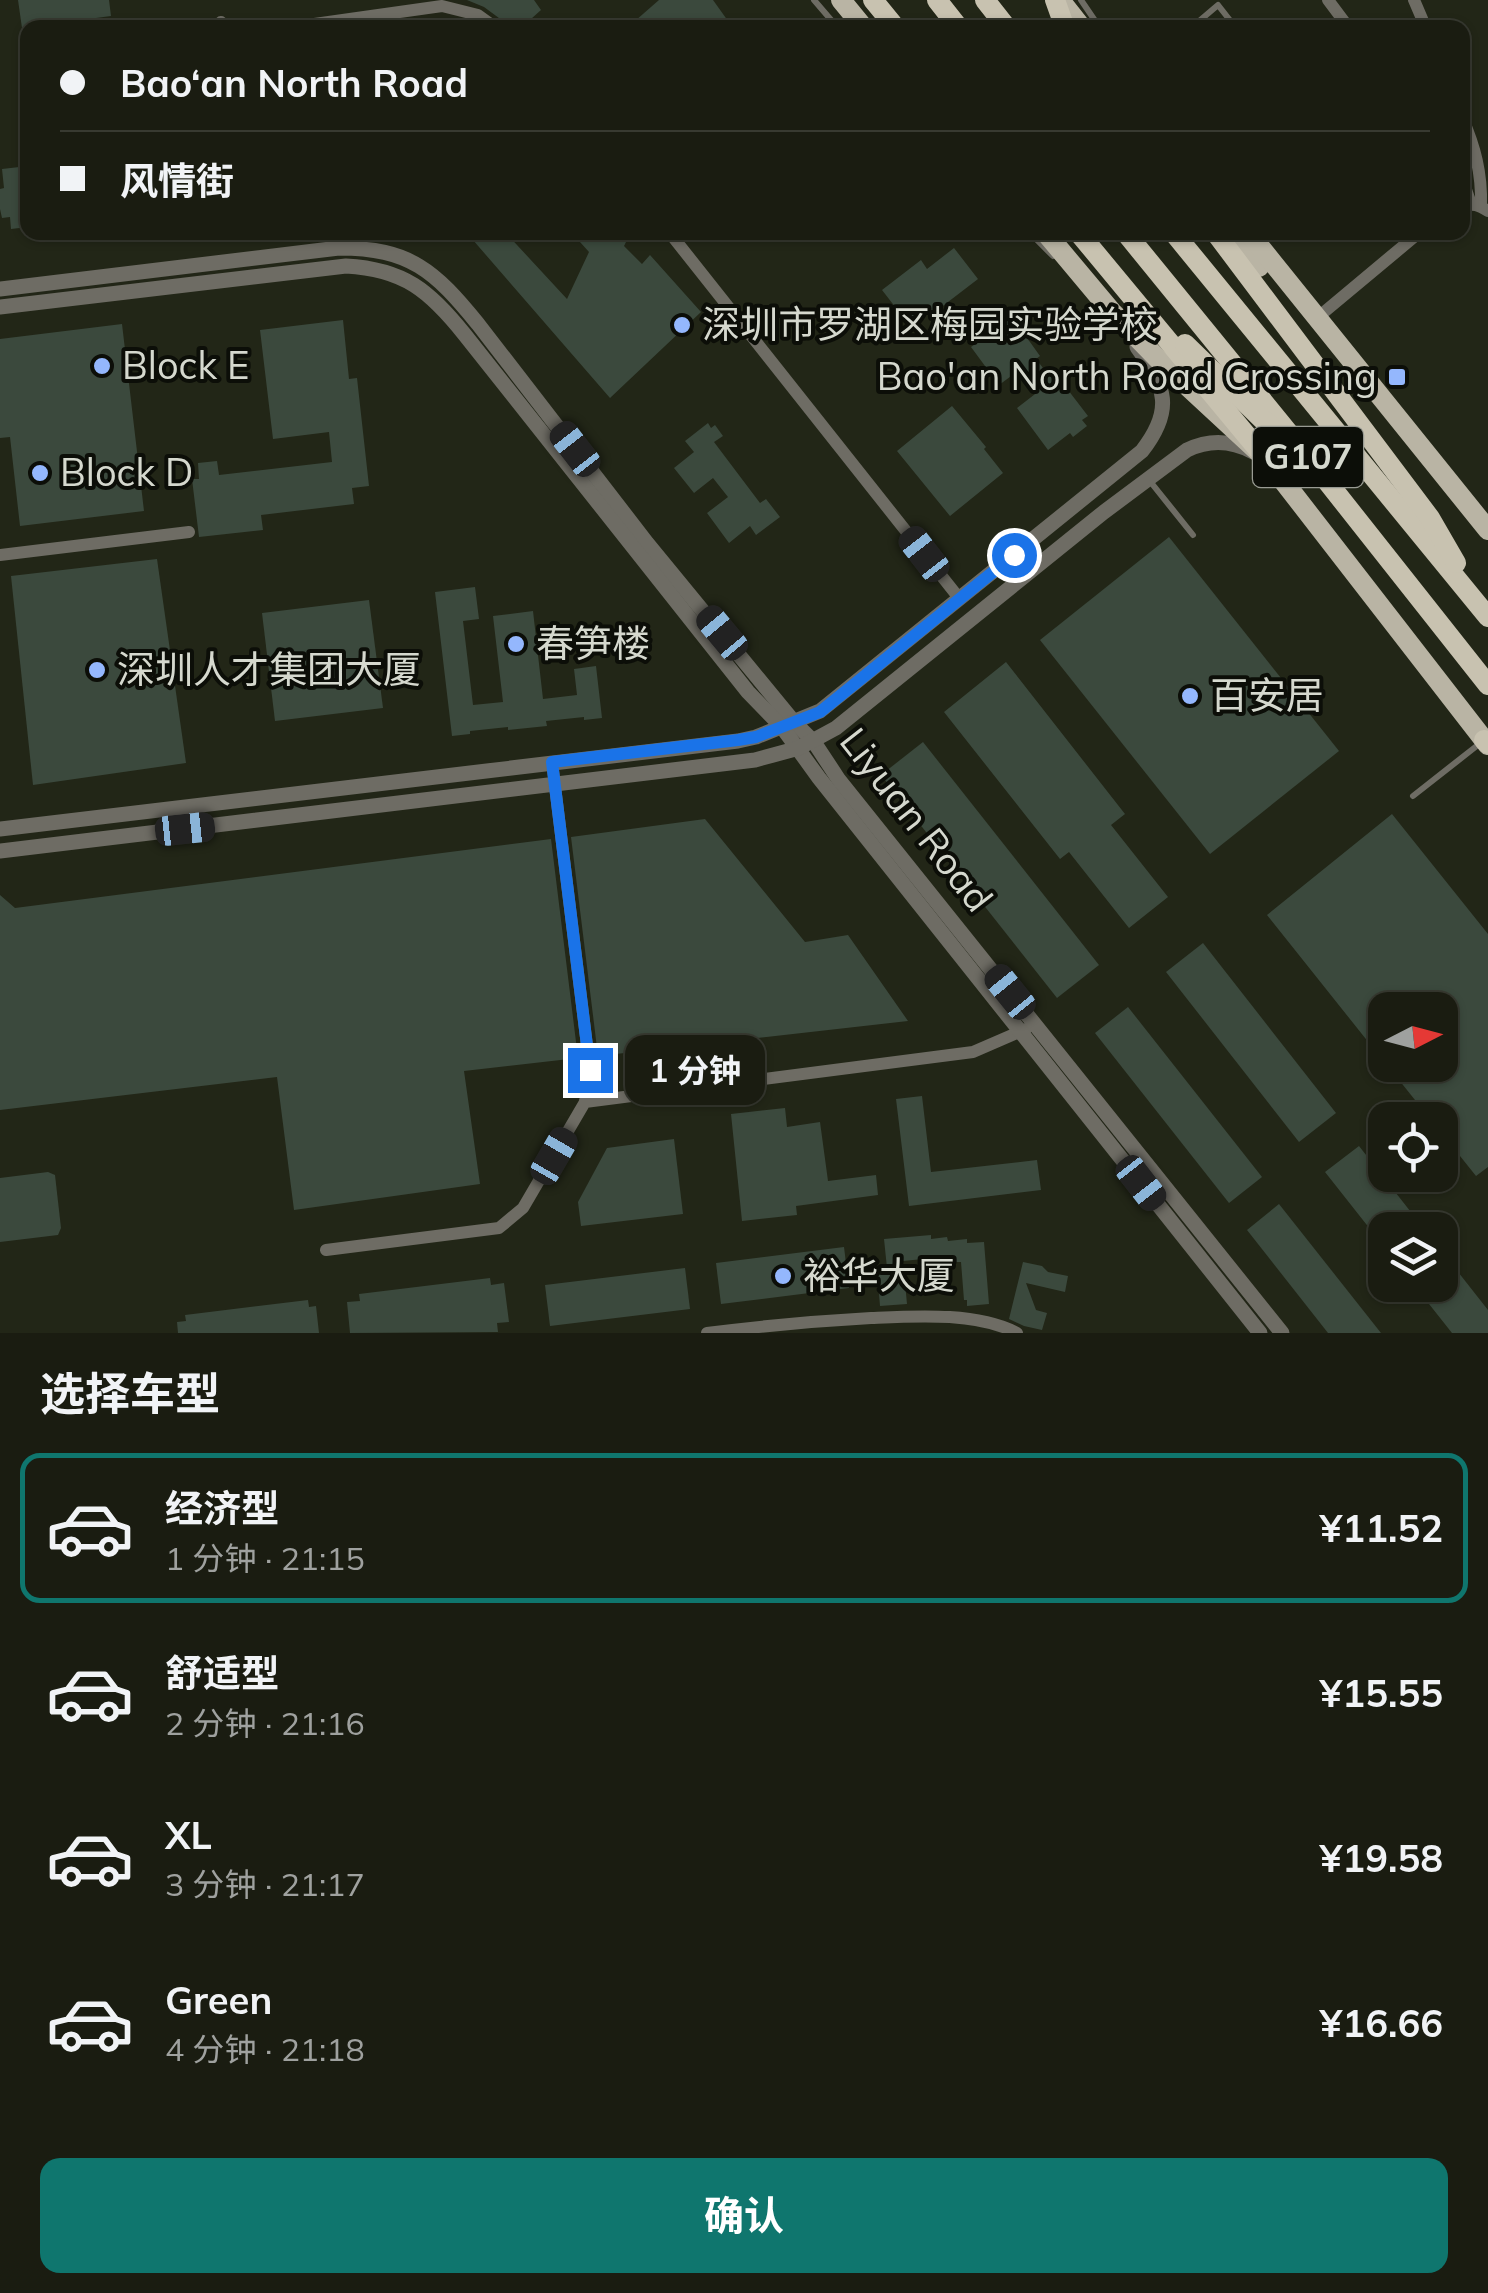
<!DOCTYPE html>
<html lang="zh">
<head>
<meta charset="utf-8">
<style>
  :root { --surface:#1a1c11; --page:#23251a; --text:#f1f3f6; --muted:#9fa19f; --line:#383a31; --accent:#0f766e }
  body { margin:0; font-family:Mulish,"Noto Sans SC",sans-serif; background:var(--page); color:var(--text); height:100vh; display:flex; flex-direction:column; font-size:38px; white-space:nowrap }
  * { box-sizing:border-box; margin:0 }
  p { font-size:32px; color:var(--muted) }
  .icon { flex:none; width:55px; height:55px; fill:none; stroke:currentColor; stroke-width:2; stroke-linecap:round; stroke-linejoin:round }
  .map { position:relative; height:1333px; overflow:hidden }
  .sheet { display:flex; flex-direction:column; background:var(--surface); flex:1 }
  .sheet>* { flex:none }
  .guide { position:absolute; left:20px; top:20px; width:1450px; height:220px; border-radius:20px; box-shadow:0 2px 8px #0004,0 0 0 2px var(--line); display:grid; align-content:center; height:220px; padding:0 40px; background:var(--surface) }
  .needle { width:65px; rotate:84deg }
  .buttons { position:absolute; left:1368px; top:992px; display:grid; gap:20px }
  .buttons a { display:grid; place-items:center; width:90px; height:90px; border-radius:20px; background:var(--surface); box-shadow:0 2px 8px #0004,0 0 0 2px var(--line); font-size:50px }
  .end { position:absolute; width:45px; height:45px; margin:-22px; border:12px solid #1a73e8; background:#fff; box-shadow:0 0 0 5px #fff }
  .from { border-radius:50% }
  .bubble { position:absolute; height:70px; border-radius:20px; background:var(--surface); box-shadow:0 2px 8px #0004,0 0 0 2px var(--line); font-size:32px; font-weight:700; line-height:70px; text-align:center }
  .car { position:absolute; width:30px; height:60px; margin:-30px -15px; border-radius:12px; box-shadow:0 0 8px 2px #0007; background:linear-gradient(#222 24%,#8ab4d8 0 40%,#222 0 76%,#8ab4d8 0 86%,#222 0) }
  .guide b { display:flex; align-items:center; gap:35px; height:95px; font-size:38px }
  .guide b+b { border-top:2px solid var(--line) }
  .guide i { width:25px; height:25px; background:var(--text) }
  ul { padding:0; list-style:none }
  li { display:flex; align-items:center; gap:30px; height:150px; margin:0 20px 15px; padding:0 20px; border:5px solid transparent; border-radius:20px }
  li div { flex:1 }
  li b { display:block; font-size:38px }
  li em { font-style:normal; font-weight:700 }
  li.active { border-color:var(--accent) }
  li>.icon { width:90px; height:90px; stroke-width:1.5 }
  h2 { padding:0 40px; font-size:45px; line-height:120px }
  .action { display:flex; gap:20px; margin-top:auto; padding:20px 40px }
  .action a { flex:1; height:115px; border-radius:20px; background:var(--accent); color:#fff; font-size:40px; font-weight:700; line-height:115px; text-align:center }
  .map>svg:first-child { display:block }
  .building { fill:#3b493d }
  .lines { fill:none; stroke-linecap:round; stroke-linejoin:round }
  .service { stroke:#6e6c64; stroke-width:6 }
  .minor { stroke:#6e6c64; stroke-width:12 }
  .tertiary { stroke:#6e6c64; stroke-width:15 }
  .primary { stroke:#b9b4a4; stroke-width:20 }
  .trunk { stroke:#c8c2b0; stroke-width:20 }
  .route { stroke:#1a73e8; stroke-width:12 }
  .poi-dot { fill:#94b7fd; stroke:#0c0e08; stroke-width:4 }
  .labels { text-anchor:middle; stroke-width:8; stroke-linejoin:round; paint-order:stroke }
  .shield { fill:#0c0e08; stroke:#999b93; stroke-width:2.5 }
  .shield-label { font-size:35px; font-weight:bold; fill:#d5d8ce }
  .poi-label { font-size:38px; fill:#d5d8ce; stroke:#0c0e08; text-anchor:start }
  .street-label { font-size:38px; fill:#d5d8ce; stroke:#0c0e08 }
</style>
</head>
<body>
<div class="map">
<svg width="1488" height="1333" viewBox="0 0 1488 1333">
  <rect width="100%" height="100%" fill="#222617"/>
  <g class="building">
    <path d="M18 0H109L111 16 22 28Z"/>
    <path d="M467 0H534L541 10 521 28H506L503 21 484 7Z"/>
    <path d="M659 0H713L733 28H627Z"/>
    <path d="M28 166V227L11 229 10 217 2 218 0 209V189L4 188 2 169Z"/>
    <path d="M466 232H505L567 299 589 252 571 232H631L624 246 642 264 650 255 701 312 610 398Z"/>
    <path d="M954 248 978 279 931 315 928 312 910 326 882 290 921 260 927 269Z"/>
    <path d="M997 307 1004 317 1008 314 1030 342 1040 356 1036 359 1050 377 1055 373 1088 416 1082 420 1087 426 1073 437 1070 433 1048 450 1017 408 1039 391 1022 368 999 385 971 347 993 331 983 318Z"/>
    <path d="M343 320 349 379 357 378 369 486 352 488 354 504 261 515 263 530 199 537 192 479H199L198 463 217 461 219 475 332 462 329 432 273 439 260 330Z"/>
    <path d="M122 324 144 511 20 526 10 437 0 438V339Z"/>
    <path d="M952 406 986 447 984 449 1003 473 950 516 897 451Z"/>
    <path d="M708 423 711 428 715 425 723 436 714 442 760 503 766 499 780 517 756 535 750 526 729 543 707 513 728 497 713 478 694 493 674 468 694 452 685 441Z"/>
    <path d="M1169 537 1339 751 1210 854 1040 640Z"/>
    <path d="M157 559 186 763 33 785 11 576Z"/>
    <path d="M475 587 479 619 463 621 473 705 503 702 493 616 533 611 543 699 577 695 574 669 596 666 602 718 584 720V717L546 721 547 726 508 730V727L470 731V734L452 736 435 592Z"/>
    <path d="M369 600 383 708 275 721 262 613Z"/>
    <path d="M1006 662 1125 814 1111 825 1168 897 1129 928 1069 852 1060 859 944 712Z"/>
    <path d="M923 742 1099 965 1057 998 881 775Z"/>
    <path d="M1392 814 1488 934V1167L1476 1176 1440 1131V1120H1431L1387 1065H1440V1010H1385V1063L1267 915Z"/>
    <path d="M705 819 805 942 848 935 908 1021 598 1056 571 837Z"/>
    <path d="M551 839 578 1058 464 1071 480 1184 294 1210 277 1077 0 1110V895L15 908Z"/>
    <path d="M1203 943 1336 1113 1299 1142 1166 972Z"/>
    <path d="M1128 1007 1262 1177 1229 1203 1095 1033Z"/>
    <path d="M922 1096 931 1172 1037 1160 1041 1190 909 1206 896 1099Z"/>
    <path d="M785 1108 787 1127 820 1122 828 1181 876 1175 878 1195 796 1206 797 1215 742 1221 731 1114Z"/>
    <path d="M674 1139 683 1214 581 1226 578 1202 607 1148Z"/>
    <path d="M1359 1146 1425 1230H1385V1248L1325 1172Z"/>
    <path d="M48 1172 55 1175 61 1228 58 1235 0 1242V1178Z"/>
    <path d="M1279 1204 1381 1333H1328L1247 1230Z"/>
    <path d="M931 1235V1239L947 1237 948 1241 967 1239V1243L984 1242 989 1304 967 1306V1300H964L961 1262H933V1258L903 1261 907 1304 880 1306 877 1269 887 1268 884 1239Z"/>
    <path d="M844 1247 849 1288 721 1304 716 1263Z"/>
    <path d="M1440 1249 1488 1310V1333H1452L1414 1285H1440Z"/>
    <path d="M1023 1262 1042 1266 1048 1272 1068 1276 1065 1292 1026 1283 1036 1310 1047 1313 1042 1330 1024 1326 1009 1319Z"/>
    <path d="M685 1268 690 1309 550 1326 545 1285Z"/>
    <path d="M490 1278 491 1285 504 1283 509 1322 497 1323 498 1332 350 1333 347 1302 360 1301 359 1294Z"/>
    <path d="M308 1300 309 1307 316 1306 319 1333H178L177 1322 186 1321 185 1315Z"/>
  </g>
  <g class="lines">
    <g class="service">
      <path d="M814 0 838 28"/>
      <path d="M1081 0 1100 28"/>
      <path d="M1191 28 1218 5 1236 28"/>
      <path d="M1029 232 1053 256"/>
      <path d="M1149 480 1193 535"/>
      <path d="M1413 796 1483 741"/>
    </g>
    <g class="minor">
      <path d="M1328 0 1349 28"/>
      <path d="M1414 0 1426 28"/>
      <path d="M221 22 228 28"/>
      <path d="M286 28 442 6 478 15 496 28"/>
      <path d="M1462 117C1475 147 1482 173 1481 206"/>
      <path d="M1462 178 1471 204"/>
      <path d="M1462 206C1473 203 1479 205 1488 211"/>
      <path d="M669 232 959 598"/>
      <path d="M1317 318 1420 232"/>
      <path d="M0 555 189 532"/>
      <path d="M552 762 590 1070 585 1102"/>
      <path d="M326 1250 499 1228 523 1208 585 1102 973 1052 1026 1029"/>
      <path d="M707 1333C762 1326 816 1321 871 1318 916 1316 977 1312 1017 1333"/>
    </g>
    <g class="tertiary">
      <path d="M0 289 339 248C410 248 435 271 478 324L647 543 794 722 814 742 839 780 1282 1333"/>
      <path d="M0 307 346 266C404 269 430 291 465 335L748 692 782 727 819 778 1260 1333"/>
      <path d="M0 829 738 741 756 737 820 711 1142 451C1174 410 1166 387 1137 347"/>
      <path d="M0 851 755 760 799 748 836 728 1104 512 1187 450C1210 439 1231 440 1253 452"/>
    </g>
    <g class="primary">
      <path d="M841 0 864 28"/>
      <path d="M1060 0 1082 28"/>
      <path d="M1045 232 1112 312 1159 360 1267 460 1488 745"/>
      <path d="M1229 232 1259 267"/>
      <path d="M1248 232 1488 530"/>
    </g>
    <g class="trunk">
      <path d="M873 0 896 28"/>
      <path d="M937 0 959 28"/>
      <path d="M985 0 1007 28"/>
      <path d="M1055 0 1065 28"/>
      <path d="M1078 232 1267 460"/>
      <path d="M1125 232 1292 437 1488 685"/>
      <path d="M1173 232 1488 617"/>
      <path d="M1215 232 1430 518 1456 563"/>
      <path d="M1185 344 1262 419 1269 424"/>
      <path d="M1484 740 1488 744"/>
    </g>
  </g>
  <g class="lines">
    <path class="route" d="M590 1070 552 762 738 740 756 737 820 712 1014 555"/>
  </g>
  <g class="poi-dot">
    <circle cx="682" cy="325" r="10"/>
    <circle cx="102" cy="366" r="10"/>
    <rect x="1387" y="367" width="20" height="20" rx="5"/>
    <circle cx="40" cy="473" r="10"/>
    <circle cx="516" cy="644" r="10"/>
    <circle cx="97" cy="670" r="10"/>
    <circle cx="1190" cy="696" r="10"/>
    <circle cx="783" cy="1276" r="10"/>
  </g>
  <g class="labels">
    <rect class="shield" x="1253" y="427" width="110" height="60" rx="8"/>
    <g class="shield-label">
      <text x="1308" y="469">G107</text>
    </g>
    <g class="poi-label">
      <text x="702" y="338">深圳市罗湖区梅园实验学校</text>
      <text x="122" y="379">Block E</text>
      <text x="1377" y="390" text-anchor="end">Bao'an North Road Crossing</text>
      <text x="60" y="486">Block D</text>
      <text x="536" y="657">春笋楼</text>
      <text x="117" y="683">深圳人才集团大厦</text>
      <text x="1210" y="709">百安居</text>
      <text x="803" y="1289">裕华大厦</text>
    </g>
    <g class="street-label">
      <text transform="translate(916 820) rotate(52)" y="13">Liyuan Road</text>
    </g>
  </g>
</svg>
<div class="buttons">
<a><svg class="needle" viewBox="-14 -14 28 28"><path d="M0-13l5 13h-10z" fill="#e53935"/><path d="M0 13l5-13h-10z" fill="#9fa19f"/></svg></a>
<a><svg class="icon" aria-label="locate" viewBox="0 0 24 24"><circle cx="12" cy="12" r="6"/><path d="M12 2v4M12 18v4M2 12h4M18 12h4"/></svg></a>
<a><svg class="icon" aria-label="layers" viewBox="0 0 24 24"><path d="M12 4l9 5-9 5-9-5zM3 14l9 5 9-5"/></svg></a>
</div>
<i class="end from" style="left:1014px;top:555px"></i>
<i class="end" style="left:590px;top:1070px"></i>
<div class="bubble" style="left:625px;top:1035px;width:140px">1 分钟</div>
<i class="car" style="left:575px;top:449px;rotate:322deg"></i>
<i class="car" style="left:924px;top:554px;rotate:322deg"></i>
<i class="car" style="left:722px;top:633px;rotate:320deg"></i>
<i class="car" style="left:185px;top:829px;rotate:84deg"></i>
<i class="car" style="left:1010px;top:992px;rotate:321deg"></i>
<i class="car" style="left:554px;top:1156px;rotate:30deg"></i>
<i class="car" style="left:1141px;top:1183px;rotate:142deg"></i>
<div class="guide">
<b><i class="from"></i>Bao‘an North Road</b>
<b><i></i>风情街</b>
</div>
</div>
<section class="sheet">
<h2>选择车型</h2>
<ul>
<li class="active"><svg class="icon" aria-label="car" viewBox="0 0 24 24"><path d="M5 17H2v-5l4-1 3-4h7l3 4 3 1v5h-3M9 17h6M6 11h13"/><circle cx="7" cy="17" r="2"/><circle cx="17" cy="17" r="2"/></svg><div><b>经济型</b><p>1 分钟 · 21:15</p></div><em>¥11.52</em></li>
<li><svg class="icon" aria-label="car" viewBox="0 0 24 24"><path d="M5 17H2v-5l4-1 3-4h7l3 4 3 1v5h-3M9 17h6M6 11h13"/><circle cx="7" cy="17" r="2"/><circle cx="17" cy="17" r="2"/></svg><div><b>舒适型</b><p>2 分钟 · 21:16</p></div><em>¥15.55</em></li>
<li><svg class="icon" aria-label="car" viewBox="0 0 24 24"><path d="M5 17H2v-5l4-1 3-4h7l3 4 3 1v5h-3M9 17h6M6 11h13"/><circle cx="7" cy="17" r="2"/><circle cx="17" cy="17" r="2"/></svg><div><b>XL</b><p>3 分钟 · 21:17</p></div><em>¥19.58</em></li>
<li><svg class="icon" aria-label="car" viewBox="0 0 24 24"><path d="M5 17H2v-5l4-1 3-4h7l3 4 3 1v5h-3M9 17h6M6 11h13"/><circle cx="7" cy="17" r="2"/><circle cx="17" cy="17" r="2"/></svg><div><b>Green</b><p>4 分钟 · 21:18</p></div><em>¥16.66</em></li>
</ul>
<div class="action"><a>确认</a></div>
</section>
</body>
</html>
